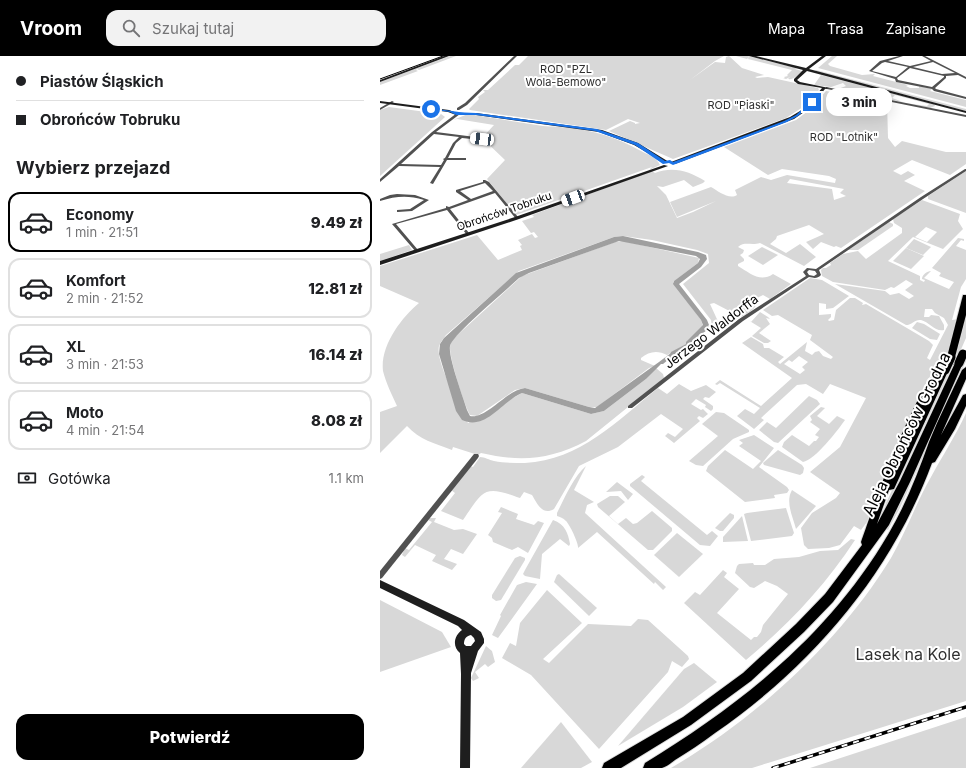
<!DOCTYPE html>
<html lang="pl">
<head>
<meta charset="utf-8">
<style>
  :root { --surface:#fff; --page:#f2f2f2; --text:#202124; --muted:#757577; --line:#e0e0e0; --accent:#000 }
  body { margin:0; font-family:Inter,sans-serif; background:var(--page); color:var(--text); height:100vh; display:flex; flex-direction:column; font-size:15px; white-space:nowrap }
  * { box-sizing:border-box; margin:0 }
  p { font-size:13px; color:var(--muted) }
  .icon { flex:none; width:22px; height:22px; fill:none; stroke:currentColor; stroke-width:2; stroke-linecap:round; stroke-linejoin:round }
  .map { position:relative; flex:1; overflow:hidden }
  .panel { display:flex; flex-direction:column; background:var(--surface); width:380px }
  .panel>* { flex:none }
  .hud { display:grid; align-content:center; height:88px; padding:0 16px; background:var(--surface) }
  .end { position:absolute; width:18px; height:18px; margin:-9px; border:5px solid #1a73e8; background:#fff; box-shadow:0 0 0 2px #fff }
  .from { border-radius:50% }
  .bubble { position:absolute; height:28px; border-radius:12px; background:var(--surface); box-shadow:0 4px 16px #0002; font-size:13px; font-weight:800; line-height:28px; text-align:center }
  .car { position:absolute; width:12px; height:24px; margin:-12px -6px; border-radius:5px; box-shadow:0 0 3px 1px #0007; background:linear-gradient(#fff 24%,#345 0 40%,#fff 0 76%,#345 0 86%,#fff 0) }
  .hud b { display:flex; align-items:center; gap:14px; height:38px; font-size:15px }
  .hud b+b { border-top:1px solid var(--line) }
  .hud i { width:10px; height:10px; background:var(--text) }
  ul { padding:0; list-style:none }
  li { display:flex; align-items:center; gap:12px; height:60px; margin:0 8px 6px; padding:0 8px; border:2px solid var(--line); border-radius:12px }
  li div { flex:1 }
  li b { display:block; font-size:15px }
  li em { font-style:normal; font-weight:800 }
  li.current { border-color:var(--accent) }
  li>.icon { width:36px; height:36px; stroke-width:1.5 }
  h2 { padding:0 16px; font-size:18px; line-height:48px }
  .pay { display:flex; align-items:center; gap:10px; height:44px; padding:0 16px; font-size:15px }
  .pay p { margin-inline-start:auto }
  .button { display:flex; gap:8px; margin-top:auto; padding:8px 16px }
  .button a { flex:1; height:46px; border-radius:12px; background:var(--accent); color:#fff; font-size:16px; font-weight:800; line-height:46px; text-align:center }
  header { display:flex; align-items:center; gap:24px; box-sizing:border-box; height:56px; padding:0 20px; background:var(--accent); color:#fff }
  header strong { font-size:19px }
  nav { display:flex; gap:22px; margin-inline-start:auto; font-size:14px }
  .search { width:280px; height:36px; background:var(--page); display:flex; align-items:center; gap:10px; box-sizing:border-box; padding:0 14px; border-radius:12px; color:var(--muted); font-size:15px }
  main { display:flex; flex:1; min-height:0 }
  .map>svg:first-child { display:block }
  .green { fill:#d8d8d8; fill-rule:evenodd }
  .water { fill:#9f9f9f }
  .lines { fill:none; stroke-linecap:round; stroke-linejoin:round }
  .canal { fill:#9f9f9f; fill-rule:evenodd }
  .highway-casing { stroke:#dbdbdb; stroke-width:2 }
  .street { fill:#515151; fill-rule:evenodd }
  .secondary { fill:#1e1e1e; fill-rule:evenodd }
  .highway { fill:#000; fill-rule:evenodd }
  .tram { stroke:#000; stroke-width:1 }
  .rail-casing { stroke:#000; stroke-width:3.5 }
  .rail { stroke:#fff; stroke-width:2; stroke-dasharray:6; stroke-linecap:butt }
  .highway-bridge-casing { stroke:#dbdbdb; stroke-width:11; stroke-linecap:butt }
  .highway-bridge { stroke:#000; stroke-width:9 }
  .route { fill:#1a73e8 }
  .labels { text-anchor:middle; stroke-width:4; stroke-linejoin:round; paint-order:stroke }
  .far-park-label { font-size:11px; fill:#2f2f2f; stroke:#fff }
  .far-street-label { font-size:11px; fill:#000; stroke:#fff }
  .street-label { font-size:13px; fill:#000; stroke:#fff }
  .near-street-label { font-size:16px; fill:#000; stroke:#fff }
  .near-park-label { font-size:16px; fill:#2f2f2f; stroke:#fff }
</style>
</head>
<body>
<header>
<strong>Vroom</strong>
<div class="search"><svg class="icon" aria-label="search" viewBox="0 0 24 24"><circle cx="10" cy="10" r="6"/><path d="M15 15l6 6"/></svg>Szukaj tutaj</div>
<nav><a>Mapa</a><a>Trasa</a><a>Zapisane</a></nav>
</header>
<main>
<section class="panel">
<div class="hud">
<b><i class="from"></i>Piastów Śląskich</b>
<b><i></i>Obrońców Tobruku</b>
</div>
<h2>Wybierz przejazd</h2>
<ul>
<li class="current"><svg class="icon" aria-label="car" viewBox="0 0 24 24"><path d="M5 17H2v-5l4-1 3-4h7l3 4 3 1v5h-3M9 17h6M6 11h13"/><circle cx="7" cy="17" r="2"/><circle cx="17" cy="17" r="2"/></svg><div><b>Economy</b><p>1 min · 21:51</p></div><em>9.49 zł</em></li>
<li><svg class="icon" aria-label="car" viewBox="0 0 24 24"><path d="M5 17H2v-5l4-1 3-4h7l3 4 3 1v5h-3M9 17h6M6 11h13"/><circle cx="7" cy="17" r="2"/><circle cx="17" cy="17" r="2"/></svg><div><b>Komfort</b><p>2 min · 21:52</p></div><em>12.81 zł</em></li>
<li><svg class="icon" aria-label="car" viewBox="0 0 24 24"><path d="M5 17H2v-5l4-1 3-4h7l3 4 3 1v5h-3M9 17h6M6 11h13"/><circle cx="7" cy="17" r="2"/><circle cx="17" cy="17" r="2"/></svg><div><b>XL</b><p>3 min · 21:53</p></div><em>16.14 zł</em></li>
<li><svg class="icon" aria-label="car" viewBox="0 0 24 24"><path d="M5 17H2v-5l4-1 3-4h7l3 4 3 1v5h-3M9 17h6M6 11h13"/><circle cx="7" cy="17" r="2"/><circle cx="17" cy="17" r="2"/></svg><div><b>Moto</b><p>4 min · 21:54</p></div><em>8.08 zł</em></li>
</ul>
<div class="pay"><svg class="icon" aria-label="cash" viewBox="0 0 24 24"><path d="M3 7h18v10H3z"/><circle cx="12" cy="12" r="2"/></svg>Gotówka<p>1.1 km</p></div>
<div class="button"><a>Potwierdź</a></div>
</section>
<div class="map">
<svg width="586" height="712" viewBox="0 0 586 712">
  <rect width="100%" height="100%" fill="#fff"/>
  <g class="green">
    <path d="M70 0H76L39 14 37 13 36 14 38 15 0 29V26Z"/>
    <path d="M148 0H344L335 5 310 24 335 6 345 7 346 1 349 0 362 12 384 19 375 21 377 22 388 21 438 32 439 34 423 51 406 62 293 103 229 75 250 65 255 67V68L260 67 248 63 226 74 90 54 89 53 99 43 98 41 105 36 103 34H108L135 9H139Z"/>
    <path d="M356 0H368L417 12 415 13 422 15C418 19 414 24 408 23L410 21 406 23 403 22H405L404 21 408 20 407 19 412 14 368 3 369 1 367 3Z"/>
    <path d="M452 0H457L448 8 450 10 482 19 495 18 493 20 528 29 526 30 530 32H539V30L552 33 550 35 586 44V51L438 12Z"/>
    <path d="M436 14 586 53V55L435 15Z"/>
    <path d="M441 19 554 48 555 50 550 52 525 47 547 50 549 48 515 39 512 42 523 46 485 39 478 36 458 33 466 30 463 27 451 31 434 29Z"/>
    <path d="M446 35 507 46 508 82 515 91 522 85 566 96H586V108L570 119 532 104 513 115 521 119 528 115 535 119 524 125 545 135 461 192 456 190 454 191 441 186 433 193 426 186 444 178 429 169 397 180 396 183 390 188 406 197 420 188 436 201 424 210 380 187C371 190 365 185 358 191L364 194 363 197 360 199 364 203V205L358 208V210C370 217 380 227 393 218L411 228 390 243 383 239 377 242C378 253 369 256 361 261L334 247 330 248 342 274 340 275 336 274 328 277 332 271 331 264 303 228 329 207 328 198 317 194 272 184 243 180 234 181 139 215 66 279C64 282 61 285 59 290 55 305 80 351 88 367L142 337 211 358 224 355 266 323 276 312 283 318 284 322 206 385C170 404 140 406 101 397L98 399 73 391 72 394C54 387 40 384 27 370L0 397V356L17 350C12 339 6 327 3 315 0 290 21 262 39 247L0 230V210L97 179 118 204 142 194 140 190 142 189 138 184 152 178 155 182 158 181 154 176 151 177 142 165 154 161 152 159 272 115 275 117C293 110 309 115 325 125L323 127 313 131 304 124 283 131 277 130 286 139 297 162 313 156 336 145 297 161 290 146 331 131C338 135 349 144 357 139L355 134 381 121 391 124 407 119 455 127 456 123 449 120 402 113 388 119 344 91 416 64 428 55ZM410 123 464 133 460 137 466 140 454 144 452 133 407 127Z"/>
    <path d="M9 51 61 58 65 61 0 120V54Z"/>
    <path d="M88 58 163 70C202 72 227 76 263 96 269 99 277 102 280 109L269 114 272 111 136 159 107 123 125 104 102 82 114 69 77 63 73 64Z"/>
    <path d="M586 115V157L548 143V140Z"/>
    <path d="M542 144 580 158 578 165 583 173 563 193 533 181 508 205 540 220V224L544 226 545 224 542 223C542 219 547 215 551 215L544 222 569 233 574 226 559 220 561 217 552 212 578 182 584 183V185L581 184 576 190 586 194V223L581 231 572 264 579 263 567 303 554 313 540 339 511 401 487 466 481 474 474 470 460 489 449 492 428 493 424 489 421 472 432 457 456 442 460 437 430 416 460 391 486 342 450 328 443 338 426 328 417 329 381 362 384 364 374 373 357 360 365 353 374 358 380 352 340 327 337 329 335 328 340 324 381 350 412 322 362 287 371 281 383 288 384 292H389L404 301 398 306 400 308 427 286 425 295 432 299 435 296 439 295 443 300 451 303 453 301 430 284 432 279 398 259 392 260 383 254 430 222 442 224 469 240 453 252 446 253V248L439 247V259L451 258V261L448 264 449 265 454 264 456 254 470 242H475L483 247 482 249 486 248 549 285 553 289 547 302 550 304 568 269 564 262 555 257 552 253H545L544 261H549L551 259 559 260 564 269V274C555 276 549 266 541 264 535 263 532 269 526 269L455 228 505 235 510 239 519 237 529 243 534 240 525 234 533 228 526 224 514 232 511 231 505 234 453 226 442 220 441 214 443 212H446L451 209 450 207 463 198 478 195 486 203 522 177V172L514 167 513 163ZM546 171 557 176 547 186 535 181ZM419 300 428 306 422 311 425 314 420 318 404 308 409 304 412 306Z"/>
    <path d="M509 166 513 168V170L478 194H468Z"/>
    <path d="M534 183 551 191 543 199 526 192Z"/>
    <path d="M243 185 319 202 318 207 293 226 321 264 323 270 306 288 287 299C278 294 269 295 261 302V304L275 310 269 312 217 351H209L145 332 135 334 97 360 90 359C84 348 70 304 70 292 70 288 71 286 73 283L142 220 235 186Z"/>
    <path d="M29 189 32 194 0 205V198Z"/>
    <path d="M382 191 398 199 383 209 368 200Z"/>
    <path d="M526 192 544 200 531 213 513 205Z"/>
    <path d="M586 252V282L579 298 575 299Z"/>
    <path d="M380 256 388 261 390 263 386 262 390 268 379 277 391 285 388 287H384L372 280 381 272 368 264 371 266Z"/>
    <path d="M537 266 544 268 560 278 557 284 550 283 532 272Z"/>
    <path d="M586 305 520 452 508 474 506 473 583 306Z"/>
    <path d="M573 309 501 462 506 447 569 312Z"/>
    <path d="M299 328 311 335 326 329 336 336 329 342 325 341 323 343 333 350V353L331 355 325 351 326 349 316 343 311 348 321 354 323 353 328 358 323 362 319 360 317 362 320 365 294 387 285 380 288 377 295 381 303 373 281 358 238 391 199 410 174 453C162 460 157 447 152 439L144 436 140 442C104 429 104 433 83 464L61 455 75 437 71 434 90 410 93 411 100 401C105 401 109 404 114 405 124 407 135 407 145 407 200 404 237 365 278 332L287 338Z"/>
    <path d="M429 340 437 344 440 348 398 387 394 386 379 374 387 366 396 372Z"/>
    <path d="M441 351 445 352 437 360 449 368 457 360 465 364C458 374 435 404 423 406L402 391 404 386 412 379 429 390 434 385H436L439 381 435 379 440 373 430 366 432 364 430 360Z"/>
    <path d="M336 356 344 357 369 374V376L353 383 323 410 316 409 309 405 338 380 322 368Z"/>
    <path d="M586 357V645L372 712H291C376 662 459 587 511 502 526 476 536 447 551 421 563 399 576 379 586 357Z"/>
    <path d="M374 379 394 392 379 411 407 431 409 434 407 437 394 439 395 442 365 446 326 415 328 410 345 394 373 413 381 405 359 390 363 387 359 384Z"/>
    <path d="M398 394 422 409 424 412 423 417 420 419 384 409 383 407Z"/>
    <path d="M206 410 194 434 214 446 207 449 205 457 286 531 283 534 275 526 274 528 217 476 198 492C199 488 190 469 186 465 183 462 180 461 177 460V457C184 443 194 420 206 410Z"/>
    <path d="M262 419 265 421 261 425 327 479 332 475 338 480 330 490 320 489 250 430V428Z"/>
    <path d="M237 426 253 438 248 444 241 435 226 436Z"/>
    <path d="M412 434 436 450 416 473C413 461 405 446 412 434Z"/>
    <path d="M230 440H238L245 446 229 460 238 468 246 462 253 468 257 467 272 455 292 472V475L273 494H268L218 451 217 448Z"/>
    <path d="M121 451 138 458 136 463 154 469 158 465 164 467 148 497 138 491 132 494 113 486 112 482 108 479 122 457 118 456Z"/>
    <path d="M406 452 414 477 412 480 371 485 364 458 367 457Z"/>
    <path d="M350 457 354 459V462L343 475H340L335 472Z"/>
    <path d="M362 460 368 485 343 486V481Z"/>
    <path d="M49 462H56L54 466 74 474 83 473 97 478 83 498 71 493 64 503 77 508 72 514 52 505 56 499 35 489 25 501 22 499 25 492 29 494 52 466 48 464Z"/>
    <path d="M173 464C185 468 188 477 190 488L189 490 180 483 162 498 160 523 145 520 143 518 145 514Z"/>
    <path d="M297 477 323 498 299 521 274 499Z"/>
    <path d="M471 483 475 484C445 530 408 569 366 604L304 547 315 536 320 539 343 514 347 517 344 521 359 533 337 557 371 584 374 581H377L381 576 383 569 408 538 397 530 385 525 374 532 370 531 355 517 357 510 359 508 373 507 374 509H385L394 503 419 501 440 495 458 494Z"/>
    <path d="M140 500 145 502V504L121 544 116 545 112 542V539L135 502Z"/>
    <path d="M179 518 217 552 209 560 174 526 177 519Z"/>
    <path d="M146 526 157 528 118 582 112 579 121 560 120 559 137 529Z"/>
    <path d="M167 534 202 567 163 603 169 607 208 568 251 570 258 563 268 564 308 600 309 603 302 611 292 605 288 616 219 693 151 619 122 602 130 587 136 590 140 567Z"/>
    <path d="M0 544 62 576 71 591 0 616Z"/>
    <path d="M106 590 112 595 115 606 108 611 105 608 95 616 99 622 93 625 91 622Z"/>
    <path d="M314 607 337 626 303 651 238 690 304 613Z"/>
    <path d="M586 661V712H430Z"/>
    <path d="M181 666 212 706 201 712H141Z"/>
  </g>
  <path class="water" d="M243 180 318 196 326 199 327 203 321 211 299 228 327 264 329 269 327 274 295 299H290L291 296 306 288V286L323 269 321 264 293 228 294 225 318 207 320 203 316 200 239 185 149 217 139 222C129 232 71 280 70 290 68 301 83 341 87 354L90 360C107 363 126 334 145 332L209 351 215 352 279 306 281 308 266 323 224 355 211 358 142 337C122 345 106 375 82 364L76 355 59 298 60 288 64 282 136 217 234 181Z"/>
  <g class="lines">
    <path class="canal" d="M291 297 293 298V300L283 308H279V306Z"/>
    <defs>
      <g id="highway">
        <path d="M583 239H586V259L575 301 571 304 567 301Z"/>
        <path d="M579 304 583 307 530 426 509 469 453 546 424 576 371 625 311 669 241 712H222L224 707 303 661 363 617 416 568 445 538 482 489 481 486C490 461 544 297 573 306L574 308 569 313 514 433 509 434 497 468 520 425 575 307Z"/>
        <path d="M586 311V323L561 379 583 339 586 338V350L575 373 555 406 552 407C511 518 432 610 335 677 322 687 308 696 295 704 291 707 286 711 282 712 276 712 269 712 263 712L265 707C363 647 450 578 509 477 526 448 538 417 549 386 559 361 571 338 582 314Z"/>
      </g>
    </defs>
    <use href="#highway" class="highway-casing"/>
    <g class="street">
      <path d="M134 0H137L87 49 79 54H77V52L85 47Z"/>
      <path d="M519 0H523L508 5 530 10 551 5 542 0H545L586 21V23L578 19 566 20V22L555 32 556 33 586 41V43L554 35 552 33 516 26 515 23 489 15 500 5ZM505 6 528 11 516 21 492 15 502 7ZM553 6 575 17 562 18 533 11ZM530 12 564 20V21L552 31 518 24 517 22Z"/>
      <path d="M446 31 586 59V61L447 33H446Z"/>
      <path d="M12 45 14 46 0 54V52Z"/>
      <path d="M77 57 80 58 56 76 103 82 106 85 105 86H103L101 84 82 82 76 87 68 102H86V104H67L53 128 50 127 60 111 19 110 0 126V123L52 76ZM54 78 79 81 73 87 65 102 63 103 64 104 61 109 21 108Z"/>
      <path d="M585 113H586V115L543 143 439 214 441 219C437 223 434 222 429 221L363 265 252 352H248V350L359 263 426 220 423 216 427 212 436 213 541 141ZM429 214 435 215 437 218 434 220 429 219 427 216Z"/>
      <path d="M103 124H105L109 126 138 161V163H136L115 137 70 153 89 177V179H87L67 154 16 168 38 194V196H36L12 168 66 152V150L69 151 88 144 76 136V134L103 126ZM105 127 113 135 91 143 80 135Z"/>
      <path d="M17 138 35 139 49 144 32 155 18 156H17V154L30 153 44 144C28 139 16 140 0 145V143L10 139Z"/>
      <path d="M94 398H98L99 400 98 402 2 522 0 523V515Z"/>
    </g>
    <g class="secondary">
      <path d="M64 0H69L0 26V24Z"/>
      <path d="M369 0H376L426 12 442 0H446L429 13 586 55V57L427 15 417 24 420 26 449 32 445 33 427 54 414 63 295 108H291V106L410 61 425 52 442 32 418 28 414 25V23L423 14Z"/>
      <path d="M0 45 69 54 77 57H96L222 74 258 87 289 106 285 107 254 89 219 76 96 59H76L68 56 0 47Z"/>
      <path d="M284 109 288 110 139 163 0 209V205L135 161Z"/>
      <path d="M0 524 84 564 101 576 104 583V587L98 595 91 617 90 712H80L81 618 80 597C72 590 74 580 82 574L78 570 0 532ZM91 579 94 582 95 585 91 590H86L84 588C84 583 86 580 91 579Z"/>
    </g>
    <use href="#highway" class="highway"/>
    <path class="tram" d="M0 23 63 0"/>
    <defs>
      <path id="rail" d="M393 712 586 651"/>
    </defs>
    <use href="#rail" class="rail-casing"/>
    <use href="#rail" class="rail"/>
    <defs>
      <g id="highway-bridge">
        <path d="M579 307 583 298"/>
        <path d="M565 314 571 301"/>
      </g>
    </defs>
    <use href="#highway-bridge" class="highway-bridge-casing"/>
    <use href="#highway-bridge" class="highway-bridge"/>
  </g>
  <path class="route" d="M431 45 434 46 418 60 407 66 293 109 289 107 283 108 255 89 215 75 96 59H76L70 56 49 53 51 52C67 54 80 57 96 57L217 73 258 87 285 105 290 104 293 106 404 65 416 59Z"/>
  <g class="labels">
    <g class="far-park-label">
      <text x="186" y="17">ROD "PZL<tspan x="186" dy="13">Wola-Bemowo"</tspan></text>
      <text x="361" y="53">ROD "Piaski"</text>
      <text x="464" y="85">ROD "Lotnik"</text>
    </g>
    <g class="far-street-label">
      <text transform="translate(124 155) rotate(-19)" y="4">Obrońców Tobruku</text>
    </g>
    <g class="street-label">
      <text transform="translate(331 275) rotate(-37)" y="5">Jerzego Waldorffa</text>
    </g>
    <g class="near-street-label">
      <text transform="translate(526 378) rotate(-64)" y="6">Aleja Obrońców Grodna</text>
    </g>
    <g class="near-park-label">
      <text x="528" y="604">Lasek na Kole</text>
    </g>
  </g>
</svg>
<i class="end from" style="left:51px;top:53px"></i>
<i class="end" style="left:432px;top:46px"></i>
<div class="bubble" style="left:446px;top:32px;width:66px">3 min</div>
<i class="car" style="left:102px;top:83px;rotate:277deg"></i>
<i class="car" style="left:193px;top:142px;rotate:250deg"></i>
</div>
</main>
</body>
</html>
